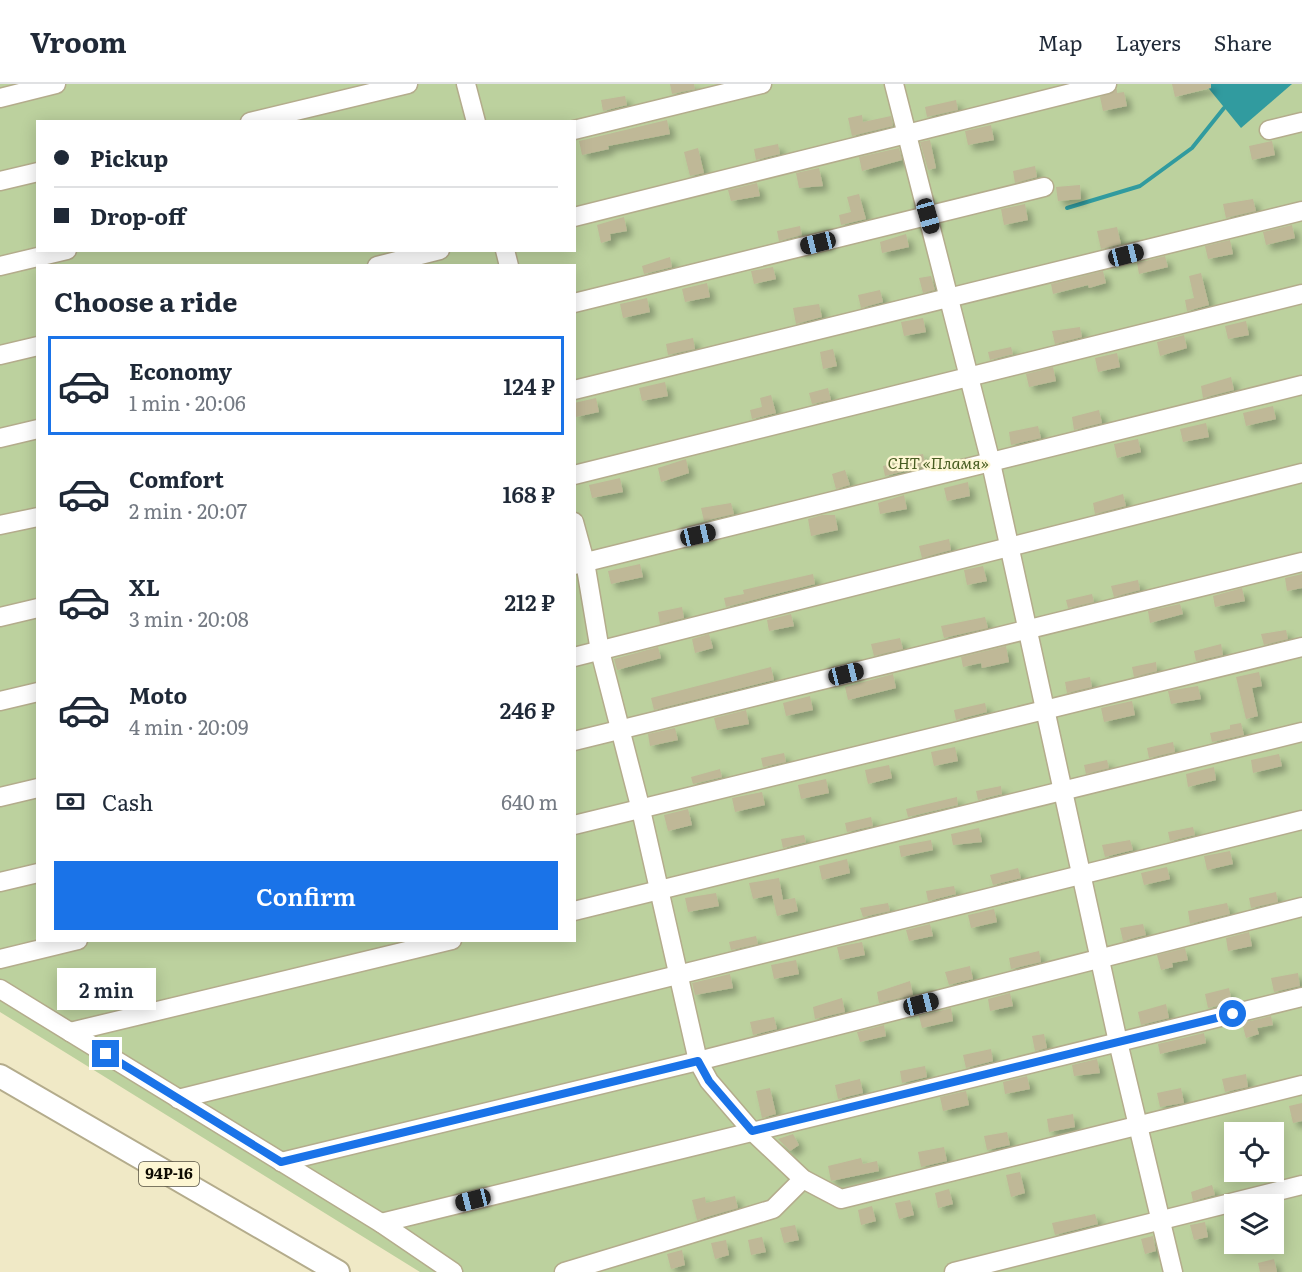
<!DOCTYPE html>
<html lang="en">
<head>
<meta charset="utf-8">
<style>
  :root { --surface:#fff; --page:#f6f6f7; --text:#1f2937; --muted:#747a83; --line:#e0e1e3; --accent:#1a73e8 }
  body { margin:0; font-family:Literata,serif; background:var(--page); color:var(--text); height:100vh; display:flex; flex-direction:column; font-size:22px; white-space:nowrap }
  * { box-sizing:border-box; margin:0 }
  p { font-size:20px; color:var(--muted) }
  .icon { flex:none; width:33px; height:33px; fill:none; stroke:currentColor; stroke-width:2; stroke-linecap:round; stroke-linejoin:round }
  .map { position:relative; flex:1; overflow:hidden }
  .side { position:absolute; left:36px; top:180px; width:540px; height:678px; display:flex; flex-direction:column; background:var(--surface); border-radius:0px; box-shadow:0 3px 15px #0003 }
  .side>* { flex:none }
  .hud { position:absolute; left:36px; top:36px; width:540px; height:132px; border-radius:0px; box-shadow:0 3px 15px #0003; display:grid; align-content:center; height:132px; padding:0 18px; background:var(--surface) }
  .buttons { position:absolute; left:1224px; top:1038px; display:grid; gap:12px }
  .buttons a { display:grid; place-items:center; width:60px; height:60px; border-radius:0px; background:var(--surface); box-shadow:0 3px 15px #0003; font-size:30px }
  .end { position:absolute; width:27px; height:27px; margin:-14px; border:8px solid #1a73e8; background:#fff; box-shadow:0 0 0 3px #fff }
  .from { border-radius:50% }
  .bubble { position:absolute; height:42px; border-radius:0px; background:var(--surface); box-shadow:0 3px 15px #0003; font-size:20px; font-weight:600; line-height:42px; text-align:center }
  .car { position:absolute; width:18px; height:36px; margin:-18px -9px; border-radius:8px; box-shadow:0 0 4px 2px #0007; background:linear-gradient(#222 24%,#8ab4d8 0 40%,#222 0 76%,#8ab4d8 0 86%,#222 0) }
  .hud b { display:flex; align-items:center; gap:21px; height:57px; font-size:22px }
  .hud b+b { border-top:2px solid var(--line) }
  .hud i { width:15px; height:15px; background:var(--text) }
  ul { padding:0; list-style:none }
  li { display:flex; align-items:center; gap:18px; height:99px; margin:0 12px 9px; padding:0 6px; border:3px solid transparent; border-radius:0px }
  li div { flex:1 }
  li b { display:block; font-size:22px }
  li em { font-style:normal; font-weight:600 }
  li.selected { border-color:var(--accent) }
  li>.icon { width:54px; height:54px; stroke-width:1.5 }
  h2 { padding:0 18px; font-size:27px; line-height:72px }
  .pay { display:flex; align-items:center; gap:15px; height:66px; padding:0 18px; font-size:22px }
  .pay p { margin-inline-start:auto }
  .button { display:flex; gap:12px; margin-top:auto; padding:12px 18px }
  .button a { flex:1; height:69px; border-radius:0px; background:var(--accent); color:#fff; font-size:24px; font-weight:600; line-height:69px; text-align:center }
  header { display:flex; align-items:center; gap:36px; box-sizing:border-box; height:84px; padding:0 30px; background:var(--surface); border-bottom:2px solid var(--line) }
  header strong { font-size:28px }
  nav { display:flex; gap:33px; margin-inline-start:auto; font-size:21px }
  .map>svg:first-child { display:block }
  .green { fill:#bcd19e; fill-rule:evenodd }
  .water { fill:#319b9f }
  .lines { fill:none; stroke-linecap:round; stroke-linejoin:round }
  .stream { stroke:#319b9f; stroke-width:4 }
  .building { fill:#bfb897; filter:url(#shadow) }
  .minor-casing { stroke:#b4ac8c; stroke-width:21 }
  .major-casing { stroke:#b4ac8c; stroke-width:26 }
  .minor { stroke:#fff; stroke-width:18 }
  .major { stroke:#fff; stroke-width:22 }
  .route { stroke:#1a73e8; stroke-width:8 }
  .labels { text-anchor:middle; stroke-width:4.5; stroke-linejoin:round; paint-order:stroke }
  .shield { fill:#fdf6d3; stroke:#565241; stroke-width:1.5 }
  .shield-label { font-size:15px; font-weight:bold; fill:#0f0c03 }
  .park-label { font-size:16px; font-style:italic; fill:#485d22; stroke:#fdf6d3 }
</style>
</head>
<body>
<header>
<strong>Vroom</strong>
<nav><a>Map</a><a>Layers</a><a>Share</a></nav>
</header>
<div class="map">
<svg width="1302" height="1188" viewBox="0 0 1302 1188">
  <defs>
    <filter id="shadow"><feDropShadow dx="5.5" dy="5.5" stdDeviation="3" flood-color="#0004"/></filter>
  </defs>
  <rect width="100%" height="100%" fill="#f0e9c6"/>
  <path class="green" d="M0 0H1302V1188H420L0 928ZM38 38H574V166H38ZM38 182H574V856H38ZM1234 1048H1274V1088H1234ZM1234 1120H1274V1160H1234Z"/>
  <path class="water" d="M1205 0H1292L1241 44Z"/>
  <g class="lines">
    <path class="stream" d="M1067 124 1140 102 1192 64 1224 24"/>
  </g>
  <g class="building">
    <path d="M670 0H694L695 5 672 10Z"/>
    <path d="M1172 0H1211V4L1175 13Z"/>
    <path d="M1117 5V9L1124 8 1127 22 1103 27 1100 13Z"/>
    <path d="M625 12 627 21 603 27 601 16Z"/>
    <path d="M956 16 958 26 927 33 925 23Z"/>
    <path d="M862 31 863 38 891 32 893 42 852 52 848 34Z"/>
    <path d="M667 36 670 50 608 62 609 65 582 71 579 57Z"/>
    <path d="M991 41 994 56 968 61 965 47Z"/>
    <path d="M930 56 936 84 928 86 920 58Z"/>
    <path d="M1272 57 1275 71 1252 76 1249 62Z"/>
    <path d="M778 60 780 70 756 76 754 65Z"/>
    <path d="M698 64 704 89 690 92 684 68Z"/>
    <path d="M899 64 902 76 862 87 859 73Z"/>
    <path d="M1035 82 1037 93 1015 99 1013 87Z"/>
    <path d="M819 84 823 102 799 104 796 89Z"/>
    <path d="M757 99 760 112 731 117 728 106Z"/>
    <path d="M1080 101 1081 115 1058 117 1056 103Z"/>
    <path d="M859 110 866 135 841 141 839 131 851 128 847 113Z"/>
    <path d="M1253 115 1256 127 1226 134 1223 120Z"/>
    <path d="M1025 120 1028 136 1004 141 1001 125Z"/>
    <path d="M624 133 627 147 610 150 611 156 601 159 597 141Z"/>
    <path d="M1292 141 1295 154 1266 161 1263 148Z"/>
    <path d="M800 142 802 151 779 157 777 147Z"/>
    <path d="M1117 143 1121 160 1101 165 1097 147Z"/>
    <path d="M906 150 909 163 882 169 880 158Z"/>
    <path d="M1230 156 1233 170 1208 175 1205 162Z"/>
    <path d="M1165 172 1168 183 1139 190 1137 179Z"/>
    <path d="M670 173 672 183 644 190 642 182Z"/>
    <path d="M773 183 776 195 754 200 751 187Z"/>
    <path d="M1103 187 1106 199 1089 204 1088 201 1053 210 1051 200Z"/>
    <path d="M1201 189 1209 221 1187 227 1185 216 1194 214 1189 192Z"/>
    <path d="M931 192 935 206 923 209 919 194Z"/>
    <path d="M707 199 710 213 685 218 682 205Z"/>
    <path d="M880 206 883 218 861 224 858 211Z"/>
    <path d="M647 214 650 228 623 234 620 220Z"/>
    <path d="M819 220 822 233 796 240 793 224Z"/>
    <path d="M923 234 926 248 904 252 901 238Z"/>
    <path d="M1246 237 1249 251 1228 255 1225 242Z"/>
    <path d="M1080 243 1082 253 1055 260 1052 247Z"/>
    <path d="M1184 251 1187 264 1160 272 1157 258Z"/>
    <path d="M693 254 695 265 668 271 666 260Z"/>
    <path d="M1011 263 1013 270 990 276 988 268Z"/>
    <path d="M833 265 837 282 823 285 820 268Z"/>
    <path d="M1117 269 1120 283 1098 288 1095 274Z"/>
    <path d="M1053 283 1056 297 1029 303 1026 290Z"/>
    <path d="M1231 293 1234 306 1203 314 1201 302Z"/>
    <path d="M665 298 668 312 642 317 639 304Z"/>
    <path d="M828 304 831 316 812 320 809 309Z"/>
    <path d="M771 311 776 329 752 335 750 326 762 323 760 314Z"/>
    <path d="M596 314 599 328 576 333 574 319Z"/>
    <path d="M1273 322 1276 335 1246 342 1243 329Z"/>
    <path d="M1099 326 1102 339 1074 346 1072 333Z"/>
    <path d="M1206 339 1209 353 1183 358 1180 345Z"/>
    <path d="M1038 342 1041 354 1011 361 1009 348Z"/>
    <path d="M1138 355 1141 368 1117 374 1114 360Z"/>
    <path d="M923 370 926 382 885 392 883 382 900 378V374Z"/>
    <path d="M686 375 689 389 661 398 658 384Z"/>
    <path d="M845 386 850 401 836 405 832 390Z"/>
    <path d="M620 394 623 408 592 414 589 401Z"/>
    <path d="M968 398 970 412 947 417 944 404Z"/>
    <path d="M1123 410 1126 422 1095 430 1093 419Z"/>
    <path d="M904 411 907 425 880 430 878 419Z"/>
    <path d="M731 419 734 430 704 437 701 424Z"/>
    <path d="M822 431H835L838 446 811 452 808 435Z"/>
    <path d="M949 455 951 466 922 474 919 462Z"/>
    <path d="M640 480 643 493 611 500 608 487Z"/>
    <path d="M983 482 987 497 967 501 964 486Z"/>
    <path d="M813 490 815 500 726 523 724 514 744 510 743 506Z"/>
    <path d="M1302 490V504L1287 507 1285 494Z"/>
    <path d="M1138 496 1140 506 1114 513 1111 502Z"/>
    <path d="M1242 504 1245 517 1215 523 1213 512Z"/>
    <path d="M1092 510 1094 518 1068 524 1066 516Z"/>
    <path d="M1180 520 1183 530 1150 539 1148 527Z"/>
    <path d="M682 523 684 534 660 540 658 528Z"/>
    <path d="M791 530 794 542 769 547 767 536Z"/>
    <path d="M985 533 988 544 944 554 941 542Z"/>
    <path d="M1286 546 1288 555 1264 561 1261 550Z"/>
    <path d="M709 550 713 564 695 569 692 555Z"/>
    <path d="M900 554 903 565 874 572 871 560Z"/>
    <path d="M1221 560 1223 571 1196 577 1194 567Z"/>
    <path d="M1006 562 1009 578 982 584 981 579 963 583 961 573Z"/>
    <path d="M658 563 661 574 617 586 614 575Z"/>
    <path d="M1156 578 1157 587 1134 593 1132 583Z"/>
    <path d="M771 583 774 596 654 626 651 614Z"/>
    <path d="M1259 588 1262 602 1252 604 1258 632 1246 635 1236 593Z"/>
    <path d="M893 590 896 604 848 616 845 603Z"/>
    <path d="M1090 593 1092 603 1067 609 1065 598Z"/>
    <path d="M1198 602 1201 615 1171 620 1168 607Z"/>
    <path d="M810 612 813 626 786 632 783 619Z"/>
    <path d="M1132 617 1135 631 1104 638 1101 624Z"/>
    <path d="M985 619 987 628 956 636 954 626Z"/>
    <path d="M746 626 749 640 717 646 714 634Z"/>
    <path d="M1241 639 1244 651 1212 658 1210 649 1230 645V641Z"/>
    <path d="M675 644 678 656 650 662 648 650Z"/>
    <path d="M1173 658 1175 668 1149 674 1147 664Z"/>
    <path d="M955 663 958 677 934 682 931 668Z"/>
    <path d="M784 669 786 678 763 683 761 674Z"/>
    <path d="M1279 670 1282 682 1253 689 1251 676Z"/>
    <path d="M1107 676 1109 684 1086 690 1084 681Z"/>
    <path d="M889 681 892 694 868 700 865 686Z"/>
    <path d="M1214 683 1216 696 1188 703 1186 690Z"/>
    <path d="M720 685 722 693 693 700 691 693Z"/>
    <path d="M826 695 829 709 801 715 798 701Z"/>
    <path d="M1001 702 1002 710 978 716 976 707Z"/>
    <path d="M762 708 765 721 735 728 732 714Z"/>
    <path d="M957 713 958 721 908 733 906 725Z"/>
    <path d="M688 725 692 741 668 747 664 731Z"/>
    <path d="M871 733 873 742 847 748 845 739Z"/>
    <path d="M1193 743 1195 751 1170 757 1168 748Z"/>
    <path d="M979 744 982 758 953 761 951 750Z"/>
    <path d="M804 751 806 758 783 764 781 755Z"/>
    <path d="M931 756 933 766 901 773 899 762Z"/>
    <path d="M1130 756 1133 766 1105 773 1102 761Z"/>
    <path d="M1230 767 1233 780 1207 786 1204 772Z"/>
    <path d="M847 775 850 789 822 796 819 782Z"/>
    <path d="M1167 783 1170 795 1144 801 1141 789Z"/>
    <path d="M1018 784 1021 794 993 801 990 791Z"/>
    <path d="M779 794 783 816 795 814 798 827 777 832 772 811 753 815 749 799Z"/>
    <path d="M954 802 956 810 928 817 926 807Z"/>
    <path d="M1276 808 1278 818 1251 824 1249 814Z"/>
    <path d="M716 809 719 822 688 828 685 814Z"/>
    <path d="M888 819 890 827 863 833 860 824Z"/>
    <path d="M1227 819 1230 830 1190 840 1188 827Z"/>
    <path d="M994 825 997 838 971 844 968 831Z"/>
    <path d="M930 840 933 852 909 857 906 846Z"/>
    <path d="M1143 840 1146 851 1123 857 1120 844Z"/>
    <path d="M1249 848 1252 862 1228 867 1226 854Z"/>
    <path d="M756 852 758 860 731 866 729 858Z"/>
    <path d="M862 858 865 871 840 876 837 863Z"/>
    <path d="M1185 864 1188 876 1172 879 1173 883 1161 886 1157 871Z"/>
    <path d="M1039 867 1041 878 1011 885 1009 874Z"/>
    <path d="M796 876 799 890 774 895 771 881Z"/>
    <path d="M970 882 973 895 949 901 945 888Z"/>
    <path d="M1298 889 1300 902 1274 908 1271 894Z"/>
    <path d="M730 890 733 904 695 911 692 899Z"/>
    <path d="M910 897 913 911 879 919 877 908Z"/>
    <path d="M1229 904 1232 919 1208 924 1205 910Z"/>
    <path d="M1010 909 1013 922 990 927 988 915Z"/>
    <path d="M842 914 845 928 815 935 813 923Z"/>
    <path d="M1166 920 1169 934 1141 941 1138 928Z"/>
    <path d="M951 924 953 937 922 944 919 932Z"/>
    <path d="M1271 932 1273 941 1257 944 1259 950 1246 954 1242 939Z"/>
    <path d="M774 933 777 945 753 951 750 938Z"/>
    <path d="M884 941 886 952 860 958 857 948Z"/>
    <path d="M1204 949 1206 959 1160 970 1158 960Z"/>
    <path d="M1044 950 1047 964 1035 967 1032 952Z"/>
    <path d="M991 965 993 977 966 984 963 971Z"/>
    <path d="M1097 975 1100 989 1074 992 1072 981Z"/>
    <path d="M925 982 927 993 902 999 900 987Z"/>
    <path d="M1246 990 1248 1003 1225 1008 1222 995Z"/>
    <path d="M1027 992 1030 1005 1005 1010 1003 998Z"/>
    <path d="M860 995 863 1009 838 1015 835 1001Z"/>
    <path d="M770 1004 776 1030 762 1034 756 1007Z"/>
    <path d="M1181 1004 1184 1019 1160 1023 1157 1009Z"/>
    <path d="M966 1007 969 1021 943 1027 940 1013Z"/>
    <path d="M1302 1019V1037L1293 1039 1289 1022Z"/>
    <path d="M1073 1030 1075 1043 1049 1048 1047 1035Z"/>
    <path d="M1007 1048 1010 1061 987 1066 984 1052Z"/>
    <path d="M793 1050 799 1061 790 1067 778 1055Z"/>
    <path d="M944 1063 947 1077 921 1083 918 1068Z"/>
    <path d="M861 1074 863 1080 877 1077 879 1087 831 1097 828 1082Z"/>
    <path d="M1020 1088 1025 1109 1011 1113 1006 1091Z"/>
    <path d="M1212 1101 1215 1111 1193 1117 1191 1108Z"/>
    <path d="M949 1105 953 1120 938 1124 935 1109Z"/>
    <path d="M735 1112 738 1124 697 1136 692 1116 705 1113 706 1119Z"/>
    <path d="M910 1116 914 1131 899 1135 895 1119Z"/>
    <path d="M872 1122 876 1137 861 1141 858 1126Z"/>
    <path d="M1234 1129V1161H1231L1224 1132Z"/>
    <path d="M1095 1130 1098 1140 1055 1151 1052 1139Z"/>
    <path d="M1205 1138 1208 1153 1194 1156 1190 1141Z"/>
    <path d="M795 1141 799 1156 784 1159 780 1144Z"/>
    <path d="M1153 1152 1156 1167 1145 1170 1141 1155Z"/>
    <path d="M762 1153 766 1168 751 1171 748 1156Z"/>
    <path d="M726 1156 729 1171 715 1175 711 1159Z"/>
    <path d="M682 1166 685 1181 671 1185 667 1170Z"/>
    <path d="M1274 1175 1277 1188H1260L1258 1179Z"/>
  </g>
  <g class="lines">
    <defs>
      <g id="minor">
        <path d="M466 0 476 38"/>
        <path d="M894 0 991 379 1118 958 1173 1188"/>
        <path d="M0 14 56 0"/>
        <path d="M250 38 408 0"/>
        <path d="M574 46 762 0"/>
        <path d="M1269 46 1302 38"/>
        <path d="M0 97 38 88"/>
        <path d="M574 133 1107 0"/>
        <path d="M505 166 509 182"/>
        <path d="M0 182 67 166"/>
        <path d="M377 182 440 166"/>
        <path d="M574 219 1044 103"/>
        <path d="M0 271 38 262"/>
        <path d="M574 306 1302 127"/>
        <path d="M0 354 38 345"/>
        <path d="M574 391 1302 210"/>
        <path d="M574 438 585 478 600 567 641 726 698 977 709 997 752 1047 803 1095 841 1115 1302 1001"/>
        <path d="M0 441 38 433"/>
        <path d="M574 481 1302 301"/>
        <path d="M0 533 38 524"/>
        <path d="M574 573 1302 389"/>
        <path d="M0 617 38 608"/>
        <path d="M574 657 1302 478"/>
        <path d="M0 713 38 704"/>
        <path d="M574 741 1302 563"/>
        <path d="M0 798 38 789"/>
        <path d="M574 827 1302 648"/>
        <path d="M0 875 78 856"/>
        <path d="M0 905 381 1139 453 1188"/>
        <path d="M70 948 452 856"/>
        <path d="M178 1015 1302 736"/>
        <path d="M281 1078 698 977 1302 823"/>
        <path d="M381 1139 1302 913"/>
        <path d="M564 1188 773 1125 803 1095"/>
        <path d="M954 1188 1302 1101"/>
      </g>
      <path id="major" d="M0 992 338 1188"/>
    </defs>
    <use href="#minor" class="minor-casing"/>
    <use href="#major" class="major-casing"/>
    <use href="#minor" class="minor"/>
    <use href="#major" class="major"/>
  </g>
  <g class="lines">
    <path class="route" d="M106 970 281 1078 698 977 709 997 752 1047 1233 930"/>
  </g>
  <g class="labels">
    <rect class="shield" x="139" y="1078" width="60" height="24" rx="4.5"/>
    <g class="shield-label">
      <text x="169" y="1095">94Р-16</text>
    </g>
    <g class="park-label">
      <text x="938" y="385">СНТ «Пламя»</text>
    </g>
  </g>
</svg>
<div class="buttons">
<a><svg class="icon" aria-label="locate" viewBox="0 0 24 24"><circle cx="12" cy="12" r="6"/><path d="M12 2v4M12 18v4M2 12h4M18 12h4"/></svg></a>
<a><svg class="icon" aria-label="layers" viewBox="0 0 24 24"><path d="M12 4l9 5-9 5-9-5zM3 14l9 5 9-5"/></svg></a>
</div>
<i class="end from" style="left:1233px;top:930px"></i>
<i class="end" style="left:106px;top:970px"></i>
<div class="bubble" style="left:57px;top:884px;width:99px">2 min</div>
<i class="car" style="left:928px;top:132px;rotate:164deg"></i>
<i class="car" style="left:818px;top:159px;rotate:256deg"></i>
<i class="car" style="left:1126px;top:171px;rotate:76deg"></i>
<i class="car" style="left:698px;top:451px;rotate:77deg"></i>
<i class="car" style="left:846px;top:590px;rotate:76deg"></i>
<i class="car" style="left:921px;top:920px;rotate:76deg"></i>
<i class="car" style="left:473px;top:1116px;rotate:256deg"></i>
<div class="hud">
<b><i class="from"></i>Pickup</b>
<b><i></i>Drop-off</b>
</div>
<section class="side">
<h2>Choose a ride</h2>
<ul>
<li class="selected"><svg class="icon" aria-label="car" viewBox="0 0 24 24"><path d="M5 17H2v-5l4-1 3-4h7l3 4 3 1v5h-3M9 17h6M6 11h13"/><circle cx="7" cy="17" r="2"/><circle cx="17" cy="17" r="2"/></svg><div><b>Economy</b><p>1 min · 20:06</p></div><em>124 ₽</em></li>
<li><svg class="icon" aria-label="car" viewBox="0 0 24 24"><path d="M5 17H2v-5l4-1 3-4h7l3 4 3 1v5h-3M9 17h6M6 11h13"/><circle cx="7" cy="17" r="2"/><circle cx="17" cy="17" r="2"/></svg><div><b>Comfort</b><p>2 min · 20:07</p></div><em>168 ₽</em></li>
<li><svg class="icon" aria-label="car" viewBox="0 0 24 24"><path d="M5 17H2v-5l4-1 3-4h7l3 4 3 1v5h-3M9 17h6M6 11h13"/><circle cx="7" cy="17" r="2"/><circle cx="17" cy="17" r="2"/></svg><div><b>XL</b><p>3 min · 20:08</p></div><em>212 ₽</em></li>
<li><svg class="icon" aria-label="car" viewBox="0 0 24 24"><path d="M5 17H2v-5l4-1 3-4h7l3 4 3 1v5h-3M9 17h6M6 11h13"/><circle cx="7" cy="17" r="2"/><circle cx="17" cy="17" r="2"/></svg><div><b>Moto</b><p>4 min · 20:09</p></div><em>246 ₽</em></li>
</ul>
<div class="pay"><svg class="icon" aria-label="cash" viewBox="0 0 24 24"><path d="M3 7h18v10H3z"/><circle cx="12" cy="12" r="2"/></svg>Cash<p>640 m</p></div>
<div class="button"><a>Confirm</a></div>
</section>
</div>
</body>
</html>
